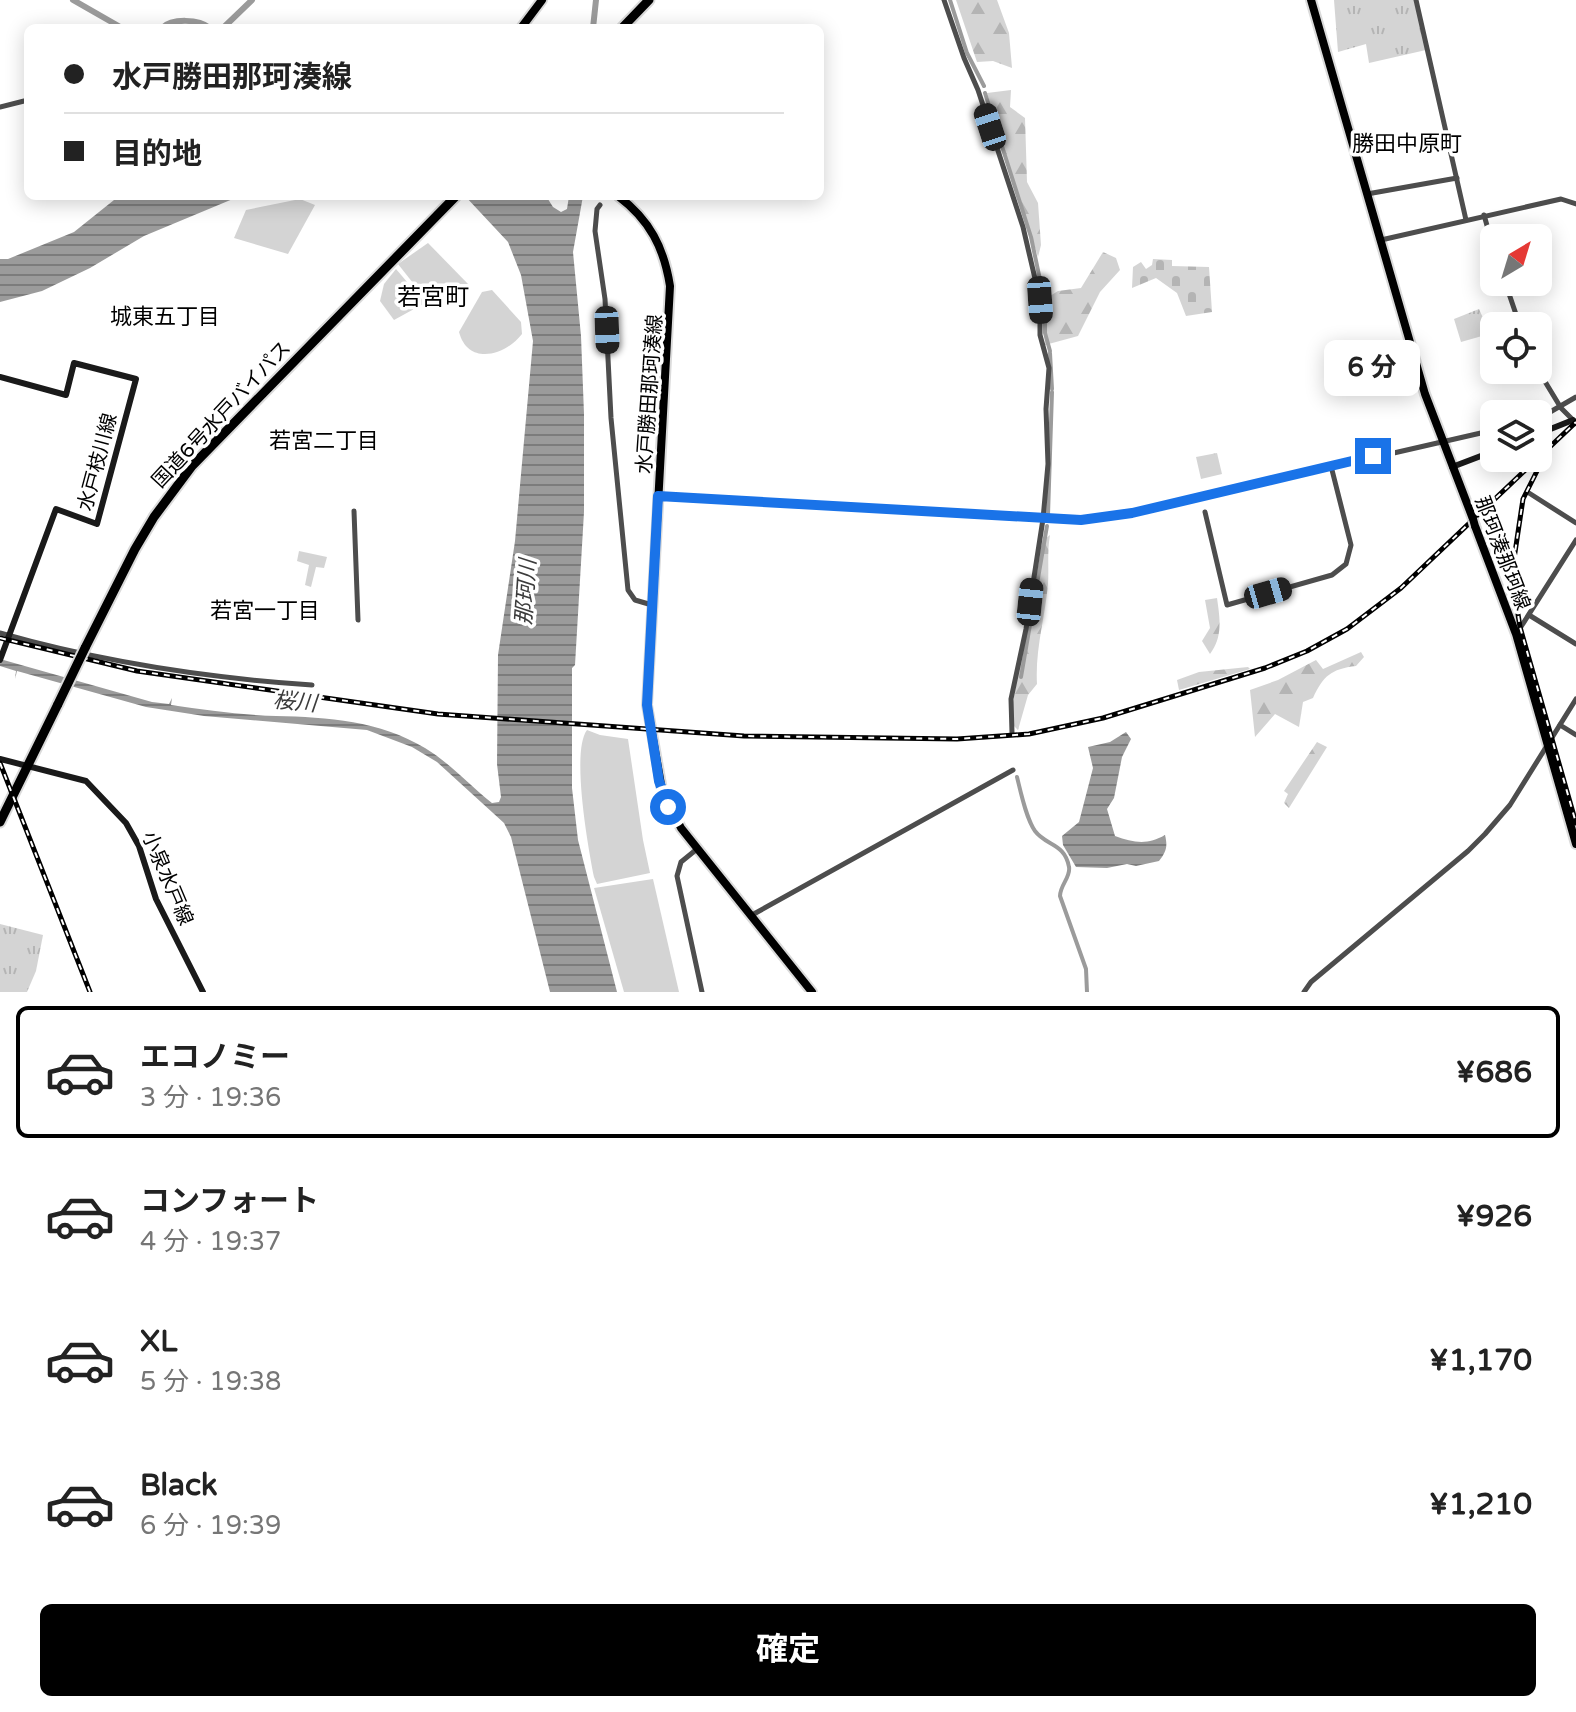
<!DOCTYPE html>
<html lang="ja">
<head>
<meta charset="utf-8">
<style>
  :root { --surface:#fff; --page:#f2f2f2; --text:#222; --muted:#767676; --line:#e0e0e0; --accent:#000 }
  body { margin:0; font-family:"Varela Round","Noto Sans JP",sans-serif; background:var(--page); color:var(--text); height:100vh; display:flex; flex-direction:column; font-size:30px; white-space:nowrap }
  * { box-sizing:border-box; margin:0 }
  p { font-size:26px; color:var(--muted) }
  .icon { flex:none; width:44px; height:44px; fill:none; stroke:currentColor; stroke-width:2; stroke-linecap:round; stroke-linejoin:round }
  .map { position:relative; height:992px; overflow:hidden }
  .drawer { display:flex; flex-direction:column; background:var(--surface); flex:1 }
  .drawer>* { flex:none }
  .top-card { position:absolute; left:24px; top:24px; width:800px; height:176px; border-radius:12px; box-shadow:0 4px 20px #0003; display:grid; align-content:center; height:176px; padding:0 40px; background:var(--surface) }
  .needle { width:52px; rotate:38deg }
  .tools { position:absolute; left:1480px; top:224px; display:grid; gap:16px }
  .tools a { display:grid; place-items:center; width:72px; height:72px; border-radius:12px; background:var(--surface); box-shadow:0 4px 20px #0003; font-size:40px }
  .end { position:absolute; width:36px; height:36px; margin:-18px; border:10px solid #1a73e8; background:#fff; box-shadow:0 0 0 4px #fff }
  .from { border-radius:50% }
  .bubble { position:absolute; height:56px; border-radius:12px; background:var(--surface); box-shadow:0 4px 20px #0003; font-size:26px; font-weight:700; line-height:56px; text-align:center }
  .car { position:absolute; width:24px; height:48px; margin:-24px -12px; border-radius:10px; box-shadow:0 0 6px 2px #0007; background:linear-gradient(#222 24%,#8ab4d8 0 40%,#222 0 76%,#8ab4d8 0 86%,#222 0) }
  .top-card b { display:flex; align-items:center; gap:28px; height:76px; font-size:30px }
  .top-card b+b { border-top:2px solid var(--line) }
  .top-card i { width:20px; height:20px; background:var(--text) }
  ul { padding:14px 0 0; list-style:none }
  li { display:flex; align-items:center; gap:24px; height:132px; margin:0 16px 12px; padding:0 24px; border:4px solid transparent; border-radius:12px }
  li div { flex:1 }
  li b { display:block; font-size:30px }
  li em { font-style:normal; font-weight:700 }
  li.active { border-color:var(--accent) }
  li>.icon { width:72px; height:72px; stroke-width:1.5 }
  .cta { display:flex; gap:16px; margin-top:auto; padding:16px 40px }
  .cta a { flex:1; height:92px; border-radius:12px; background:var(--accent); color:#fff; font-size:32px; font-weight:700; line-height:92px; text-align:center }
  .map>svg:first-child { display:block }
  .forest { fill:url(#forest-firs) }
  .cemetery { fill:url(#cemetery-stones) }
  .park { fill:url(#park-tufts) }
  .pitch { fill:#d4d4d4 }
  .water { fill:url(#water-rules) }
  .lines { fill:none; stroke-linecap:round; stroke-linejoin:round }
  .canal { stroke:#9b9b9b; stroke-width:4 }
  .river { stroke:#9b9b9b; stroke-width:6 }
  .primary-casing { stroke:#dbdbdb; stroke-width:12 }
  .trunk-casing { stroke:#dbdbdb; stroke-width:13 }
  .tertiary { stroke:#4d4d4d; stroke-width:5 }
  .secondary { stroke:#1a1a1a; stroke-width:6 }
  .primary { stroke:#000; stroke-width:8 }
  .trunk { stroke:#000; stroke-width:9 }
  .rail-casing { stroke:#000; stroke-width:5 }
  .rail { stroke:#fff; stroke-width:2; stroke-dasharray:6; stroke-linecap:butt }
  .primary-bridge-casing { stroke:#dbdbdb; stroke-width:12; stroke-linecap:butt }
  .trunk-bridge-casing { stroke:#dbdbdb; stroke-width:13; stroke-linecap:butt }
  .primary-bridge { stroke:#000; stroke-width:8 }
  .trunk-bridge { stroke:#000; stroke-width:9 }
  .route { stroke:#1a73e8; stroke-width:10 }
  .labels { text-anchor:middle; stroke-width:7; stroke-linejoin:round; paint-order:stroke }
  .street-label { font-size:20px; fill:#000; stroke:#fff }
  .neighbourhood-label { font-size:22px; fill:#000; stroke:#fff }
  .water-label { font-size:22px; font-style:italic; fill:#3c3c3c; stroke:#fff }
  .quarter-label { font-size:24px; fill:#000; stroke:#fff }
</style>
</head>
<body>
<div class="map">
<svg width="1576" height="992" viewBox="0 0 1576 992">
  <defs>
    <pattern id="forest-firs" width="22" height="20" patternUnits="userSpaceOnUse" patternTransform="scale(2)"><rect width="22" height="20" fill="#d4d4d4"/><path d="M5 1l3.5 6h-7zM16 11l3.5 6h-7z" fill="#b4b4b4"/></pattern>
    <pattern id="cemetery-stones" width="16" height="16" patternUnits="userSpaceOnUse" patternTransform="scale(2)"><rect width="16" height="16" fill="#d4d4d4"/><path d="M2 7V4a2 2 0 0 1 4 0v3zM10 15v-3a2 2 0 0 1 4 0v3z" fill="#b4b4b4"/></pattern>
    <pattern id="park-tufts" width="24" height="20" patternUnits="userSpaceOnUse" patternTransform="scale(2)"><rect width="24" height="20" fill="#d4d4d4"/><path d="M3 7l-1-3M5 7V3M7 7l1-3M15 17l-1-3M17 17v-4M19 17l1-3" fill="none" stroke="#b4b4b4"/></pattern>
    <pattern id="water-rules" width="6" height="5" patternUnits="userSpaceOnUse" patternTransform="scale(2)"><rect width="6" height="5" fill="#9b9b9b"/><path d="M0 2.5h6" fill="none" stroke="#7c7c7c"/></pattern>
  </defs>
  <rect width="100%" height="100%" fill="#fff"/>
  <g class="forest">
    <path d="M956 0H997L1009 33 1012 68 993 61 977 62Z"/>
    <path d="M1011 90 1010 107 1025 118 1027 182 1038 203 1041 245 1038 257 987 93Z"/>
    <path d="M1103 252 1116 258 1120 270 1100 292 1078 336 1045 345 1042 301 1058 291 1081 288Z"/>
    <path d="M1050 535C1047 552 1049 568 1048 584 1045 618 1035 650 1037 684L1028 695 1018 730 1012 724V708L1042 541Z"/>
    <path d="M1217 598C1220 619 1223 637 1210 654L1202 641 1210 628 1205 600Z"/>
    <path d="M1361 652 1364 657 1356 666C1331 669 1323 676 1313 698L1303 702 1299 727 1275 714 1255 737 1250 690 1278 680 1316 660 1323 669Z"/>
    <path d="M1248 667 1250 669 1179 690 1177 680 1199 672Z"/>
    <path d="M1317 742 1327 747 1289 808 1284 803 1288 794 1284 791Z"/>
  </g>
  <path class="cemetery" d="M1153 259 1172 260V266L1209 267 1212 312 1186 316 1177 293 1156 278 1132 288 1133 267 1141 262 1146 269 1152 265Z"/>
  <g class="park">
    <path d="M1334 0H1414L1426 50 1369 63 1366 44 1338 52Z"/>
    <path d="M1479 309 1488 329 1480 332 1482 336 1461 342 1454 319Z"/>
    <path d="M1217 453 1222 474 1201 479 1196 457Z"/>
    <path d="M299 551 327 557 324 568 316 567 311 587 305 585 309 565 297 561Z"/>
    <path d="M0 924 43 935 36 971 27 992H0Z"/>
  </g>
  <g class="pitch">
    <path d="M300 199 315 205 288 254 234 238 246 210Z"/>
    <path d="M428 243 469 285C456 294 444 301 428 302L398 264Z"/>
    <path d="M396 269 425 303 394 320 380 301 384 284Z"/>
    <path d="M492 290 521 322 522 334C505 356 468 366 459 332L482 292Z"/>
    <path d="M587 730 600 735 628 739 643 840 650 873 597 884 594 877C588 847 571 751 587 730Z"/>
    <path d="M653 879 679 992H624L594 888Z"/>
  </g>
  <g class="water">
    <path d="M119 196H240L144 236 90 268 42 291 0 302V259H8L74 232Z"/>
    <path d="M465 196H546L553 207 561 212 567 209 569 196H583L573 252 581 336 584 414V512L575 665 572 668V788L578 840 617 992H550L511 837 504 823 437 762 412 747 367 730 204 716 146 707 17 671 15 679 16 671 0 666V659L152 702 169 704 172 698 171 705C205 710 241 715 276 716 328 717 380 721 425 748 450 763 470 786 492 803L499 802 501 797 497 764 498 655 515 541 533 341 521 275 508 242Z"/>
    <path d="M1126 732 1131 739 1122 757 1114 798 1107 809 1115 836C1134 843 1148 845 1165 835 1168 847 1166 852 1159 861L1136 866 1127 864 1107 868 1076 867 1063 845 1062 836 1079 822 1093 768 1088 747 1110 742Z"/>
  </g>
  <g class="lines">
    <g class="canal">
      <path d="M950 0 967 53 984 86"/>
      <path d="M985 93 1031 237 1043 294"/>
      <path d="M1045 301V333L1050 351"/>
      <path d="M1050 353 1052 389"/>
      <path d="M1048 515 1052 392"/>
      <path d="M1021 677 1047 526"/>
      <path d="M1017 777C1021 793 1026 818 1035 831 1046 846 1065 843 1069 867 1071 877 1060 885 1060 896L1086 969 1087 992"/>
    </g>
    <g class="river">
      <path d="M73 0 122 28"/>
      <path d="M162 28C172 18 199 19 210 28"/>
      <path d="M223 28 252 0"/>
      <path d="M593 28 596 0"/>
    </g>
    <defs>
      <g id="primary">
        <path d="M1311 0 1425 394 1473 519"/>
        <path d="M521 28 542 0"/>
        <path d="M618 196C650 220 664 248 670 286L647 705 662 790 681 828 812 992"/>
        <path d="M1475 526 1516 634 1576 844"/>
      </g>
      <g id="trunk">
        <path d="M622 28 649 0"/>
        <path d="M85 648 135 549 154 517 192 466 456 196"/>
        <path d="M0 822 58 704"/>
      </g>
    </defs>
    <use href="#primary" class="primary-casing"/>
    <use href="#trunk" class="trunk-casing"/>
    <g class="tertiary">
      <path d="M944 0 964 58 978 90 1023 227 1040 300V335L1049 368 1046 409 1048 464 1043 519 1026 629 1011 699 1012 733"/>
      <path d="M1416 0 1466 220"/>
      <path d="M0 107 28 100"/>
      <path d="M1367 194 1457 178"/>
      <path d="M600 205 597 209 595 231 605 299 611 418 628 590 635 600 652 605"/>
      <path d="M1484 215 1494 250"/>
      <path d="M1381 240 1561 199 1576 204"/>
      <path d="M1505 282 1520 326"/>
      <path d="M1538 370 1561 408 1573 420"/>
      <path d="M1538 419 1576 397"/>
      <path d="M1529 493 1576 523"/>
      <path d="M658 496 1081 520 1132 513 1494 430"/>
      <path d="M354 511 358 620"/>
      <path d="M1205 512 1227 605 1332 575 1346 564 1351 545 1331 466"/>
      <path d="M1529 615 1576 644"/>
      <path d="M0 633C102 662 206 678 312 685"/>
      <path d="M1517 633 1576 540"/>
      <path d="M1560 725 1576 735"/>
      <path d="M697 849 681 862 677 876 702 992"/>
      <path d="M752 915 1013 770"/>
      <path d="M1304 992 1311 982 1468 851 1485 834 1510 805 1576 699"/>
    </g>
    <g class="secondary">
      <path d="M0 377 66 395 74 363 136 379 97 524 56 509 0 660"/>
      <path d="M1538 434 1573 420 1576 423"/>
      <path d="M1452 467 1494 451"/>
      <path d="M0 759 86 781 126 823 139 846 156 899 203 992"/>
    </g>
    <use href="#primary" class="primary"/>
    <use href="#trunk" class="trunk"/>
    <defs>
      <g id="rail">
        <path d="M1540 465 1523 499 1514 559V589L1520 627 1576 823"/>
        <path d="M0 638 137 671 438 714 744 736 957 739 1029 734 1103 718 1265 668 1307 651 1347 629 1401 588 1576 422"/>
        <path d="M0 763 90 992"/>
      </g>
    </defs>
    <use href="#rail" class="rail-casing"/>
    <use href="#rail" class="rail"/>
    <defs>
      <path id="primary-bridge" d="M1473 519 1475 526"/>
      <path id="trunk-bridge" d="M58 704 85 648"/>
    </defs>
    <use href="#primary-bridge" class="primary-bridge-casing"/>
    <use href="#trunk-bridge" class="trunk-bridge-casing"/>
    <use href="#primary-bridge" class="primary-bridge"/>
    <use href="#trunk-bridge" class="trunk-bridge"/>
  </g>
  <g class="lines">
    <path class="route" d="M668 807 659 781 647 705 658 496 1081 520 1132 513 1373 456"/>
  </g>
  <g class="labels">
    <g class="street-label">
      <text transform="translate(649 394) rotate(-86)" y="7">水戸勝田那珂湊線</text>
      <text transform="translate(221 414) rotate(-47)" y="7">国道6号水戸バイパス</text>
      <text transform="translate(97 462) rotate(-75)" y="7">水戸枝川線</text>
      <text transform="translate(1503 553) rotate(69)" y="7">那珂湊那珂線</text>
      <text transform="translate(168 878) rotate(67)" y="7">小泉水戸線</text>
    </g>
    <g class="neighbourhood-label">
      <text x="1407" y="151">勝田中原町</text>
      <text x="165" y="324">城東五丁目</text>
      <text x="324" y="448">若宮二丁目</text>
      <text x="265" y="618">若宮一丁目</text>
    </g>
    <g class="water-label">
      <text transform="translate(525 592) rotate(-86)" y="8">那珂川</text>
      <text transform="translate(295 701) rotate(5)" y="8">桜川</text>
    </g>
    <g class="quarter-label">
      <text x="433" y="305">若宮町</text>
    </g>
  </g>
</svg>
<div class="tools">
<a><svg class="needle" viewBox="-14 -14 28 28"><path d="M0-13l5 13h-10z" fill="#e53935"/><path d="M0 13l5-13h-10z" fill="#767676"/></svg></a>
<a><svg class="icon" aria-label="locate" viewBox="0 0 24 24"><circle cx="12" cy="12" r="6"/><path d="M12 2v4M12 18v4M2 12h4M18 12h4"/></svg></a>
<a><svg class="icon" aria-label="layers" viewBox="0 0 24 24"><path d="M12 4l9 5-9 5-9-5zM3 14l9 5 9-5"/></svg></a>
</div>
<i class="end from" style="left:668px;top:807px"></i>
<i class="end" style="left:1373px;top:456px"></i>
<div class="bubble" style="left:1324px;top:340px;width:96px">6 分</div>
<i class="car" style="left:990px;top:127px;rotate:342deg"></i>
<i class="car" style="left:1040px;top:300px;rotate:176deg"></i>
<i class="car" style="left:607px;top:330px;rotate:178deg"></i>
<i class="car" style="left:1268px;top:593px;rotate:74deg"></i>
<i class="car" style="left:1030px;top:602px;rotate:6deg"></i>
<div class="top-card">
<b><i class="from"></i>水戸勝田那珂湊線</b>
<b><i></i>目的地</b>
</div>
</div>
<section class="drawer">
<ul>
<li class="active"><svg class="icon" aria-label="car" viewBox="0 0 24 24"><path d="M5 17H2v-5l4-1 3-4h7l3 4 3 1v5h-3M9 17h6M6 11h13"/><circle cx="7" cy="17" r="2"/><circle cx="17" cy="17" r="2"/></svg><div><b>エコノミー</b><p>3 分 · 19:36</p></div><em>¥686</em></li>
<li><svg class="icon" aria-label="car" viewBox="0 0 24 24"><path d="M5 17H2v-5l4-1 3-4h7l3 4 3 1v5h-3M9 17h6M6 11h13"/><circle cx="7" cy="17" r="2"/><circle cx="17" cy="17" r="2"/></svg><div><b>コンフォート</b><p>4 分 · 19:37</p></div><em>¥926</em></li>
<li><svg class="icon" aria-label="car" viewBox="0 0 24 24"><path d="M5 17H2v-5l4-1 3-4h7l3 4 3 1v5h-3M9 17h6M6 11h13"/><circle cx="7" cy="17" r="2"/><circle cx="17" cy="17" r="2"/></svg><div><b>XL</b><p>5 分 · 19:38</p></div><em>¥1,170</em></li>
<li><svg class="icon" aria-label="car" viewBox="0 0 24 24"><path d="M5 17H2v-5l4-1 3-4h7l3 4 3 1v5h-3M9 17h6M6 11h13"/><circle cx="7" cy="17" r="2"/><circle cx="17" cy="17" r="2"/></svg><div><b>Black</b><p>6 分 · 19:39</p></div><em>¥1,210</em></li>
</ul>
<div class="cta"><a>確定</a></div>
</section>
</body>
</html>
